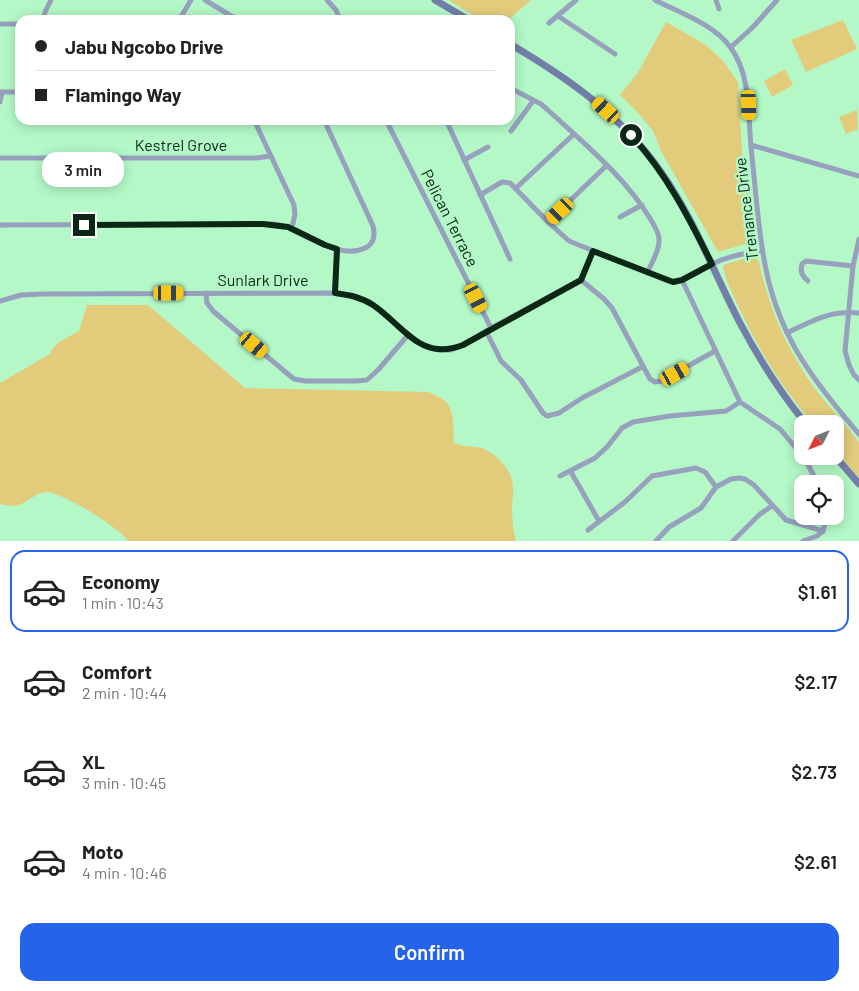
<!DOCTYPE html>
<html lang="en">
<head>
<meta charset="utf-8">
<style>
  :root { --surface:#fff; --page:#f6f6f6; --text:#222; --muted:#767676; --line:#e0e0e0; --accent:#2563eb }
  body { margin:0; font-family:Barlow,sans-serif; background:var(--page); color:var(--text); height:100vh; display:flex; flex-direction:column; font-size:19px; white-space:nowrap }
  * { box-sizing:border-box; margin:0 }
  p { font-size:16px; color:var(--muted) }
  .icon { flex:none; width:28px; height:28px; fill:none; stroke:currentColor; stroke-width:2; stroke-linecap:round; stroke-linejoin:round }
  .map { position:relative; height:541px; overflow:hidden }
  .drawer { display:flex; flex-direction:column; background:var(--surface); flex:1 }
  .drawer>* { flex:none }
  .hud { position:absolute; left:15px; top:15px; width:500px; height:110px; border-radius:15px; box-shadow:0 2px 12px #0003; display:grid; align-content:center; height:110px; padding:0 20px; background:var(--surface) }
  .needle { width:32px; rotate:228deg }
  .tools { position:absolute; left:794px; top:415px; display:grid; gap:10px }
  .tools a { display:grid; place-items:center; width:50px; height:50px; border-radius:10px; background:var(--surface); box-shadow:0 2px 12px #0003; font-size:25px }
  .end { position:absolute; width:22px; height:22px; margin:-11px; border:6px solid #0b2715; background:#fff; box-shadow:0 0 0 2px #fff }
  .from { border-radius:50% }
  .bubble { position:absolute; height:35px; border-radius:15px; background:var(--surface); box-shadow:0 2px 12px #0003; font-size:16px; font-weight:600; line-height:35px; text-align:center }
  .car { position:absolute; width:15px; height:30px; margin:-15px -8px; border-radius:6px; box-shadow:0 0 4px 1px #0007; background:linear-gradient(#f5c518 24%,#345 0 40%,#f5c518 0 76%,#345 0 86%,#f5c518 0) }
  .hud b { display:flex; align-items:center; gap:18px; height:48px; font-size:19px }
  .hud b+b { border-top:1px solid var(--line) }
  .hud i { width:12px; height:12px; background:var(--text) }
  ul { padding:9px 0 0; list-style:none }
  li { display:flex; align-items:center; gap:15px; height:82px; margin:0 10px 8px; padding:0 10px; border:2px solid transparent; border-radius:15px }
  li div { flex:1 }
  li b { display:block; font-size:19px }
  li em { font-style:normal; font-weight:600 }
  li.active { border-color:var(--accent) }
  li>.icon { width:45px; height:45px; stroke-width:1.5 }
  .cta { display:flex; gap:10px; margin-top:auto; padding:10px 20px }
  .cta a { flex:1; height:58px; border-radius:15px; background:var(--accent); color:#fff; font-size:20px; font-weight:600; line-height:58px; text-align:center }
  .map>svg:first-child { display:block }
  .green { fill:#e3cb7c }
  .lines { fill:none; stroke-linecap:round; stroke-linejoin:round }
  .minor { stroke:#97a0bd; stroke-width:5 }
  .secondary { stroke:#737ea8; stroke-width:7 }
  .route { stroke:#0b2715; stroke-width:6 }
  .labels { text-anchor:middle; stroke-width:5; stroke-linejoin:round; paint-order:stroke }
  .street-label { font-size:16px; fill:#0b2715; stroke:#b3f8c6 }
</style>
</head>
<body>
<div class="map">
<svg width="859" height="541" viewBox="0 0 859 541">
  <rect width="100%" height="100%" fill="#b3f8c6"/>
  <g class="green">
    <path d="M448 0H531L508 20H481Z"/>
    <path d="M843 20 857 49 806 72 791 40Z"/>
    <path d="M666 22 706 45 723 61 738 82 742 153 747 179 752 242 718 252 661 151 653 131 640 115 620 95 637 74Z"/>
    <path d="M785 69 793 85 772 97 764 81Z"/>
    <path d="M857 110 858 129 846 134 839 117Z"/>
    <path d="M748 257H754L759 262C770 311 787 350 816 390 822 399 858 438 859 443 859 454 859 467 859 478L835 450V424H813C784 390 761 354 742 314 735 299 727 284 723 268L724 265Z"/>
    <path d="M87 305H148L245 388 428 392C434 395 441 397 445 401 455 410 453 431 454 443 464 448 474 445 484 449 498 455 513 472 513 487 514 494 512 500 512 506 512 518 513 530 516 541H128C119 527 63 493 47 492 36 492 28 502 19 505 13 507 6 505 0 504V383L50 354C54 342 69 337 79 331Z"/>
  </g>
  <g class="lines">
    <g class="minor">
      <path d="M205 0 238 20"/>
      <path d="M327 0 336 10 340 20"/>
      <path d="M655 0C680 13 714 24 731 48 751 76 748 114 751 147 755 182 757 218 763 253 775 331 809 376 859 434"/>
      <path d="M716 0 719 9"/>
      <path d="M558 16 615 54"/>
      <path d="M44 20 45 12 51 0"/>
      <path d="M179 20 191 0"/>
      <path d="M549 23 576 0"/>
      <path d="M0 24H20"/>
      <path d="M731 47 753 27 777 0"/>
      <path d="M510 88 541 104 549 111C586 145 625 177 651 220 654 226 660 233 659 241 659 252 651 264 647 273"/>
      <path d="M0 92H20"/>
      <path d="M0 102 2 92"/>
      <path d="M254 120 294 205 295 214 292 228"/>
      <path d="M386 120 491 328"/>
      <path d="M446 120 510 259"/>
      <path d="M511 131 533 101"/>
      <path d="M751 145 859 176"/>
      <path d="M0 158H256L271 156"/>
      <path d="M464 160 488 147"/>
      <path d="M516 188 574 134"/>
      <path d="M480 195 502 182 510 183 548 222 569 241 668 281C684 284 698 270 712 264 728 256 745 253 762 251"/>
      <path d="M620 217 642 205"/>
      <path d="M548 222 607 165"/>
      <path d="M0 225 274 224C279 225 284 226 289 227 313 236 340 261 367 247 375 242 375 234 373 226L324 120"/>
      <path d="M859 239 853 266 845 351 849 365 854 375 859 380"/>
      <path d="M581 280 604 299 612 308 650 379 655 382 661 381 715 351"/>
      <path d="M682 280 740 402 780 429 805 459 818 484"/>
      <path d="M808 281C802 276 800 272 802 264L806 261 853 266"/>
      <path d="M206 293 207 303 213 311 289 375 294 379 305 381H356L367 380 378 370 408 335"/>
      <path d="M335 293 337 249"/>
      <path d="M0 301 21 295 42 294 335 293 354 296 372 304 420 344 438 350H451L463 345 491 328 581 280 593 251"/>
      <path d="M486 331 501 361 521 380 543 413 547 416 559 413 582 398 642 367"/>
      <path d="M787 333C811 321 831 310 859 313"/>
      <path d="M571 472 599 521"/>
      <path d="M560 476 595 458 607 447 622 428 633 422 670 416 726 411 740 402"/>
      <path d="M588 530 625 502 652 476 696 468 705 472 716 487"/>
      <path d="M823 531 827 516"/>
      <path d="M656 541 669 527 701 508 716 487 731 479 739 478 745 479 754 485 786 520 823 531"/>
      <path d="M733 541 760 514 772 506"/>
      <path d="M803 541 817 536 823 531"/>
    </g>
    <g class="secondary">
      <path d="M435 0 469 20"/>
      <path d="M510 44C568 78 622 116 661 172 694 219 714 273 740 323 759 359 780 392 806 424"/>
      <path d="M835 456 859 484"/>
    </g>
  </g>
  <g class="lines">
    <path class="route" d="M84 225 263 224 288 227 325 245 337 249 335 293C349 295 361 297 373 305 403 325 420 362 463 345L581 280 593 251 673 282 682 280 712 264C689 218 666 173 631 135"/>
  </g>
  <g class="labels">
    <g class="street-label">
      <text x="181" y="151">Kestrel Grove</text>
      <text transform="translate(746 209) rotate(-97)" y="6">Trenance Drive</text>
      <text transform="translate(450 218) rotate(63)" y="6">Pelican Terrace</text>
      <text x="263" y="286">Sunlark Drive</text>
    </g>
  </g>
</svg>
<div class="tools">
<a><svg class="needle" viewBox="-14 -14 28 28"><path d="M0-13l5 13h-10z" fill="#e53935"/><path d="M0 13l5-13h-10z" fill="#767676"/></svg></a>
<a><svg class="icon" aria-label="locate" viewBox="0 0 24 24"><circle cx="12" cy="12" r="6"/><path d="M12 2v4M12 18v4M2 12h4M18 12h4"/></svg></a>
</div>
<i class="end from" style="left:631px;top:135px"></i>
<i class="end" style="left:84px;top:225px"></i>
<div class="bubble" style="left:42px;top:152px;width:82px">3 min</div>
<i class="car" style="left:749px;top:105px;rotate:178deg"></i>
<i class="car" style="left:606px;top:110px;rotate:312deg"></i>
<i class="car" style="left:560px;top:211px;rotate:226deg"></i>
<i class="car" style="left:169px;top:293px;rotate:90deg"></i>
<i class="car" style="left:476px;top:298px;rotate:153deg"></i>
<i class="car" style="left:254px;top:345px;rotate:130deg"></i>
<i class="car" style="left:675px;top:374px;rotate:61deg"></i>
<div class="hud">
<b><i class="from"></i>Jabu Ngcobo Drive</b>
<b><i></i>Flamingo Way</b>
</div>
</div>
<section class="drawer">
<ul>
<li class="active"><svg class="icon" aria-label="car" viewBox="0 0 24 24"><path d="M5 17H2v-5l4-1 3-4h7l3 4 3 1v5h-3M9 17h6M6 11h13"/><circle cx="7" cy="17" r="2"/><circle cx="17" cy="17" r="2"/></svg><div><b>Economy</b><p>1 min · 10:43</p></div><em>$1.61</em></li>
<li><svg class="icon" aria-label="car" viewBox="0 0 24 24"><path d="M5 17H2v-5l4-1 3-4h7l3 4 3 1v5h-3M9 17h6M6 11h13"/><circle cx="7" cy="17" r="2"/><circle cx="17" cy="17" r="2"/></svg><div><b>Comfort</b><p>2 min · 10:44</p></div><em>$2.17</em></li>
<li><svg class="icon" aria-label="car" viewBox="0 0 24 24"><path d="M5 17H2v-5l4-1 3-4h7l3 4 3 1v5h-3M9 17h6M6 11h13"/><circle cx="7" cy="17" r="2"/><circle cx="17" cy="17" r="2"/></svg><div><b>XL</b><p>3 min · 10:45</p></div><em>$2.73</em></li>
<li><svg class="icon" aria-label="car" viewBox="0 0 24 24"><path d="M5 17H2v-5l4-1 3-4h7l3 4 3 1v5h-3M9 17h6M6 11h13"/><circle cx="7" cy="17" r="2"/><circle cx="17" cy="17" r="2"/></svg><div><b>Moto</b><p>4 min · 10:46</p></div><em>$2.61</em></li>
</ul>
<div class="cta"><a>Confirm</a></div>
</section>
</body>
</html>
